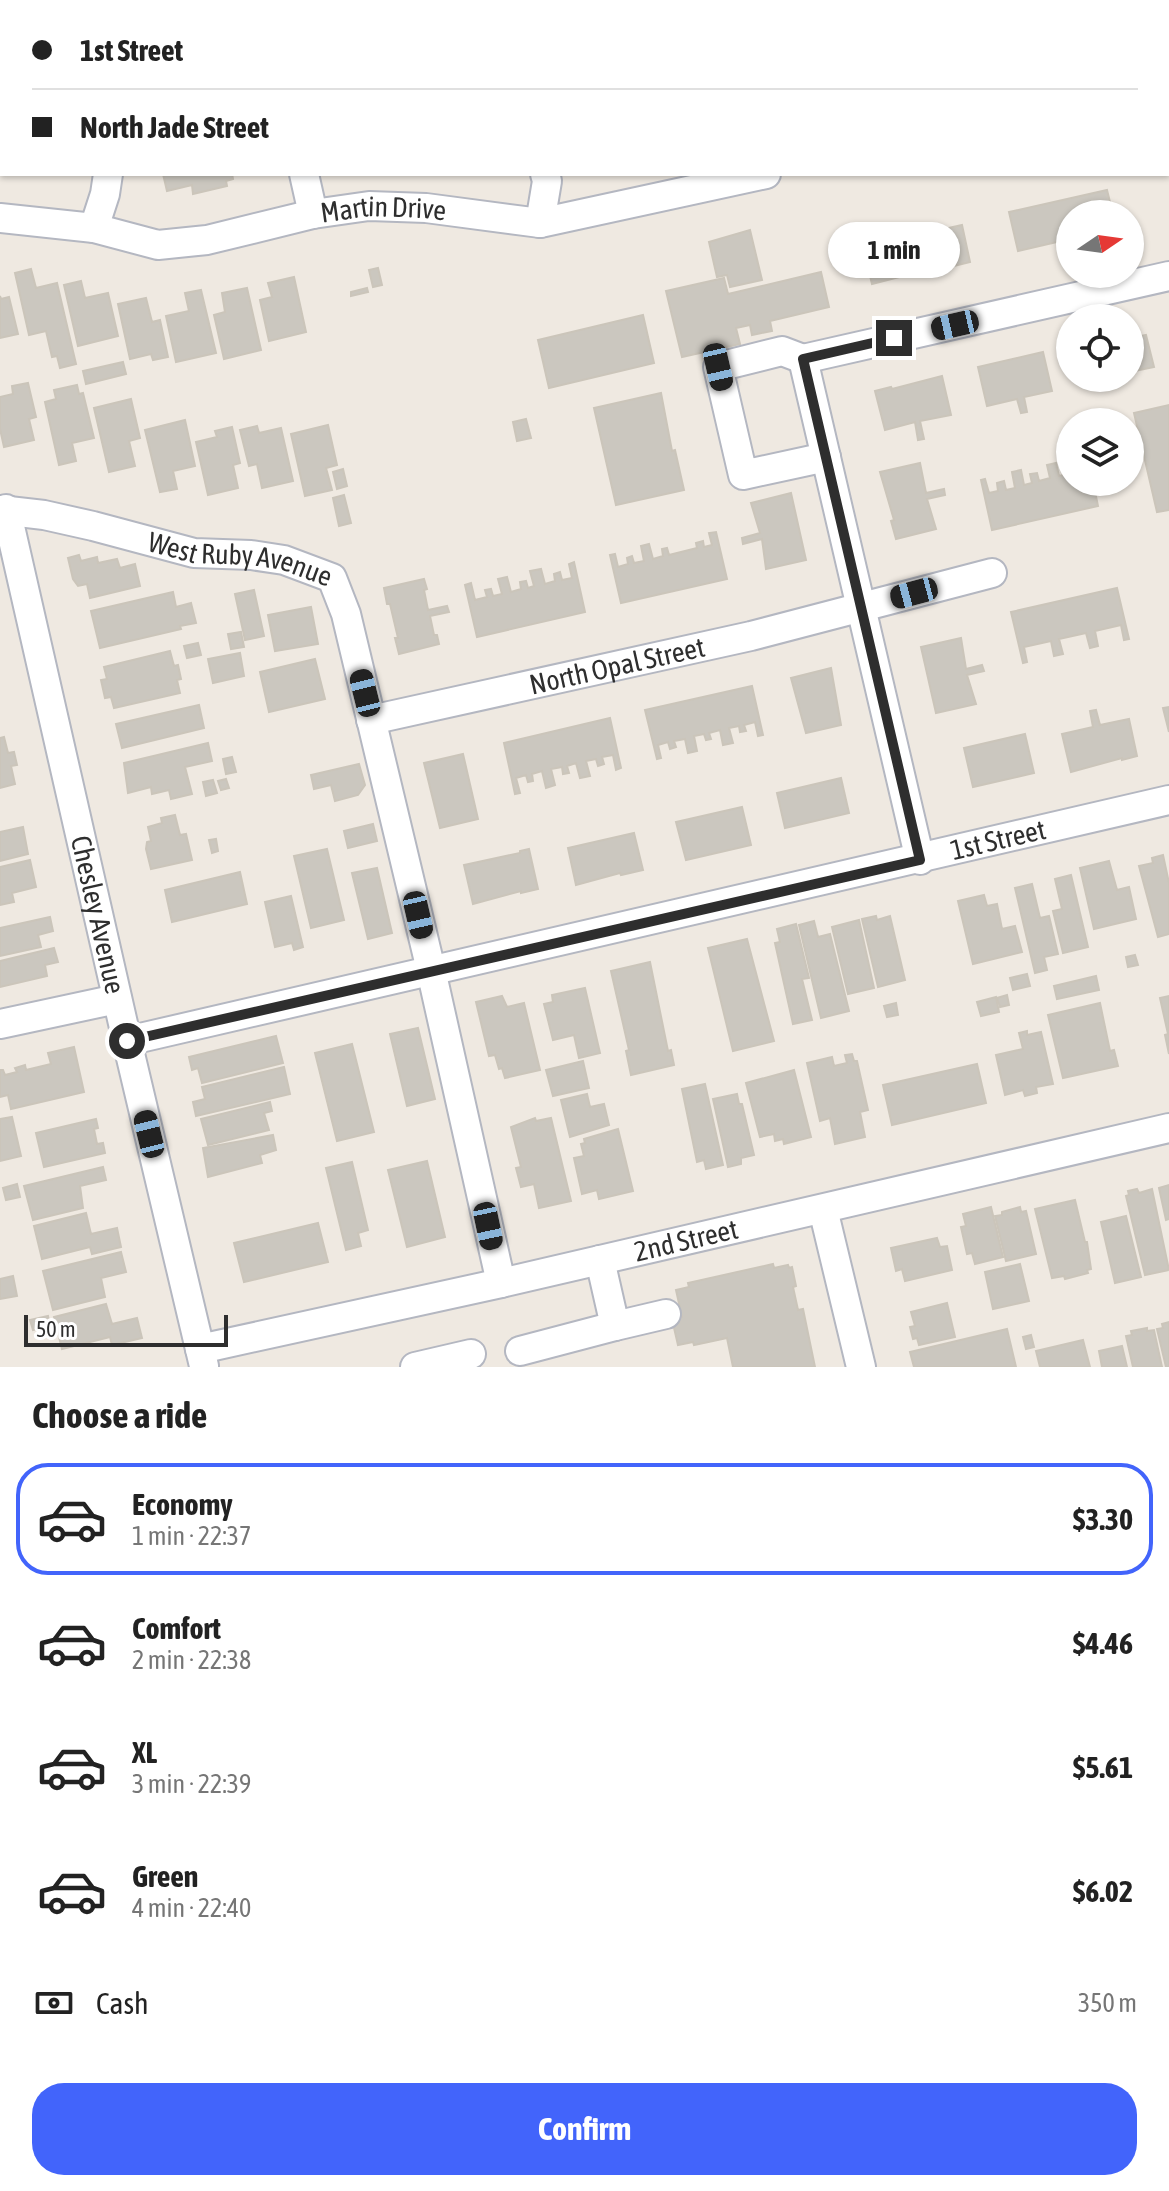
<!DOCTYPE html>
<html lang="en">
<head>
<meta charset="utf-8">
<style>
  :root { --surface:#fff; --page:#f2f2f2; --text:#222; --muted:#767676; --line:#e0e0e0; --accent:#4264fb }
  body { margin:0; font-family:"Asap Condensed",sans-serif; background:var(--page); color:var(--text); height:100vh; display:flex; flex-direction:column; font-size:30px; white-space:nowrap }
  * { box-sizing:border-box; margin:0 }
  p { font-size:26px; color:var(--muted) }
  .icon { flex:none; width:44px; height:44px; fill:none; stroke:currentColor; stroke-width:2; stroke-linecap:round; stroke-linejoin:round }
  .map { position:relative; height:1367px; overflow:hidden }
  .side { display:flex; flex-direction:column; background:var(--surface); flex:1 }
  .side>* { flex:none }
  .banner { position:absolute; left:0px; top:0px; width:1170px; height:176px; box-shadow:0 2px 6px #0004; display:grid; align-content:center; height:176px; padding:0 32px; background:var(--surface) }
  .needle { width:52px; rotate:77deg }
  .tools { position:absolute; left:1056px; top:200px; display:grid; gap:16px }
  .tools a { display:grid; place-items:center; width:88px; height:88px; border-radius:50%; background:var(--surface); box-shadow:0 2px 6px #0004; font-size:40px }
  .scale { position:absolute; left:24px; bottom:20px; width:204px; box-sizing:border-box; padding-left:8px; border:4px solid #2e2e2e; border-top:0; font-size:22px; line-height:28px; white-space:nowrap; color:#2e2e2e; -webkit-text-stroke:6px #fff; paint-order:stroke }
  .end { position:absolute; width:36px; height:36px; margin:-18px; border:10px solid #2e2e2e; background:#fff; box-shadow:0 0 0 4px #fff }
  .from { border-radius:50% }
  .bubble { position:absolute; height:56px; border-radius:28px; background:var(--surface); box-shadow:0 2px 6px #0004; font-size:26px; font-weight:700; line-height:56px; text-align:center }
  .car { position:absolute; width:24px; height:48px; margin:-24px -12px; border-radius:10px; box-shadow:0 0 6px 2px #0007; background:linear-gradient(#222 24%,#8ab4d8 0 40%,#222 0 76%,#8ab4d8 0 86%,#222 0) }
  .banner b { display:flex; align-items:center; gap:28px; height:76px; font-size:30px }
  .banner b+b { border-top:2px solid var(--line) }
  .banner i { width:20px; height:20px; background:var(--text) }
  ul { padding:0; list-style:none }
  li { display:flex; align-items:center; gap:24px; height:112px; margin:0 16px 12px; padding:0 16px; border:4px solid transparent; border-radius:32px }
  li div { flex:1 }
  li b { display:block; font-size:30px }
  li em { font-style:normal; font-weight:700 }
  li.on { border-color:var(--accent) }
  li>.icon { width:72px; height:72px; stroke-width:1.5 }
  h2 { padding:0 32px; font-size:36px; line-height:96px }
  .pay { display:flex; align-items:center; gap:20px; height:88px; padding:0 32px; font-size:30px }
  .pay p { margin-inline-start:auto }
  .primary-button { display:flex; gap:16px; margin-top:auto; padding:16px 32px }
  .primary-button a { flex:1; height:92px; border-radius:32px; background:var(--accent); color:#fff; font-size:32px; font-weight:700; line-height:92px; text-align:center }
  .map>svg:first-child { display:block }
  .building { fill:#cbc7bf; stroke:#cbc5ba; stroke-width:2 }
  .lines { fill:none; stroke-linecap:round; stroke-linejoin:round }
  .minor-casing { stroke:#b4b7c1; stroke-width:32 }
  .minor { stroke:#fff; stroke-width:28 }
  .route { stroke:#2e2e2e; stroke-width:10 }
  .labels { text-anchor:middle; stroke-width:6; stroke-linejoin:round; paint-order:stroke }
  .street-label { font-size:28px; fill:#2e2e2e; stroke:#fff }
</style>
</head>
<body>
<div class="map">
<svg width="1169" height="1367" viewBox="0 0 1169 1367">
  <rect width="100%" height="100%" fill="#efe9e1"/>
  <g class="building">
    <path d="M0 0H29V2H2L0 22Z"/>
    <path d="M131 0H188L189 2H132Z"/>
    <path d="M341 0H377L378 2H333Z"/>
    <path d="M556 0H601L593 2Z"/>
    <path d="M634 0H689L690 2H635Z"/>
    <path d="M778 0H833L824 2Z"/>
    <path d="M868 0H931L932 2H868Z"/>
    <path d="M1020 0H1069V1L1020 2Z"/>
    <rect x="1090" y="0" width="49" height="2"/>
    <path d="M1143 0H1169V20L1168 2Z"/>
    <path d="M0 78H2L0 118Z"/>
    <path d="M163 174H232L233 179 226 181 227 186 193 194 192 185 167 191Z"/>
    <path d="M1107 190 1113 214H1070V239L1018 251 1009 212Z"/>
    <path d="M877 224 882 243 962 225 970 262 954 266V263L872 284 863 247 878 244 873 225Z"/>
    <path d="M750 230 762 280 730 287 727 275 717 277 709 242Z"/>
    <path d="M378 268 382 285 373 287 369 270Z"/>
    <path d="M31 269 36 288 57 283 76 364 60 368 57 356 52 357 46 331 29 335 15 273Z"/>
    <path d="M821 272 829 307 770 321 772 331 752 335 750 325 736 328 740 344 682 357 666 291 724 278 728 294Z"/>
    <path d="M294 277 306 332 269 341 260 300 272 297 268 283Z"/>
    <path d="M81 281 85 298 108 293 118 336 78 346 64 285Z"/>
    <path d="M247 288 261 350 224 359 214 315 225 312 222 293Z"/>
    <path d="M367 288 368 292 351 296V292Z"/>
    <path d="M201 290 216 353 176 362 166 316 189 311 185 293Z"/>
    <path d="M0 296 1 299 9 297 18 334 0 338Z"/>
    <path d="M146 298 152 322 160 320 168 357 153 360 151 354 130 359 118 304Z"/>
    <path d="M643 315 654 363 549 388 538 340Z"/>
    <path d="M1146 335 1154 367 1130 372V338Z"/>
    <path d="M1043 352 1052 391 1024 397 1027 412 1021 413 1017 399 987 406 978 367Z"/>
    <path d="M123 362 126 374 86 384 83 371Z"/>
    <path d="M942 376 951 415 920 421 924 439 918 440 915 422 885 430 875 391 891 387 892 389Z"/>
    <path d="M28 383 36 417 29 419 34 440 4 447 0 429V397L13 394 12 386Z"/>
    <path d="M77 385 79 394 83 393 94 438 72 443 76 461 59 465 45 402 56 399 54 390Z"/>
    <path d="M661 393 672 451 675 450 684 490 616 505 594 408Z"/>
    <path d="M131 399 140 438 129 441 135 466 109 472 94 408Z"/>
    <path d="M1169 405V510L1157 512 1134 413Z"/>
    <path d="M526 419 531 438 517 441 513 422Z"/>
    <path d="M185 420 195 466 173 471 177 489 160 492 145 430Z"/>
    <path d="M328 425 337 465 326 468 332 490 305 496 291 434Z"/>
    <path d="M257 426 259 433 281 428 293 481 262 488 257 464 249 466 240 430Z"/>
    <path d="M232 427 240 463 233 465 238 488 208 495 196 442 217 437 215 431Z"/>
    <path d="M920 463 926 493 944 489 945 495 927 499 936 529 896 539 891 521 894 520 880 472Z"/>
    <path d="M1056 463 1059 476 1068 474 1067 469H1070V482H1093L1098 506 992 530 981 480 985 479 989 493 998 491 997 483 1004 481 1006 490 1015 488 1012 472 1021 470 1024 485 1032 483 1030 474 1037 473 1039 481 1050 478 1047 465Z"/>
    <path d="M343 469 347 486 337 489 333 472Z"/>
    <path d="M791 493 806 560 766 569 762 539 743 544 742 538 760 533 751 503Z"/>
    <path d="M344 495 351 523 339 526 333 498Z"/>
    <path d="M716 532 727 579 621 603 610 555 615 554 618 567 628 564 627 558 632 556 634 563 644 561 641 546 649 544 653 559 663 556 662 549 667 548 669 555 697 548 696 543 703 541 704 547 712 545 709 533Z"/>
    <path d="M79 555 81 561 97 557 98 563 117 559 120 568 135 564 140 586 90 598 87 584 78 586 73 579 68 558Z"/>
    <path d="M574 562 585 612 477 637 465 585 471 583 475 600 487 597 485 590 491 589 493 596 502 594 498 579 507 577 511 592 521 589 520 582 526 581 528 588 534 586 530 571 541 569 545 584 555 581 554 574 560 572 562 580 572 578 569 564Z"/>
    <path d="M424 579 427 589 424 590 428 610 447 606 449 612 430 616 434 635H437L439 644 399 654 395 638H398L390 604H387L384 588Z"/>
    <path d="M1117 588 1129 639 1124 640 1121 625 1095 631 1098 646 1090 648 1086 633 1059 639 1063 654 1054 656 1051 641 1024 647 1027 662 1023 663 1011 612Z"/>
    <path d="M254 590 264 636 245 640 235 594Z"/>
    <path d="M173 592 176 607 191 603 196 623 180 626 181 629 100 648 91 611Z"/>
    <path d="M311 607 318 644 275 651 268 615Z"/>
    <path d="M241 632 244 647 231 649 228 634Z"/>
    <path d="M961 638 966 669 982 665 984 671 967 675 976 704 936 713 921 647Z"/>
    <path d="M198 643 201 655 187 658 184 646Z"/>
    <path d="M170 651 174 666 178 665 181 679 177 680 180 693 114 708 111 697 105 698 101 680 107 679 104 667Z"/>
    <path d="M240 653 244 676 213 683 208 659Z"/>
    <path d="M315 659 325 699 269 712 260 672Z"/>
    <path d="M831 668 841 725 806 733 791 678Z"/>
    <path d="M752 686 763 735 758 736 755 722 744 725 746 731 740 732 739 726 729 728 733 743 723 745 720 730 709 733 711 739 706 740 704 734 694 736 697 751 688 753 685 739 674 741 676 747 670 749 668 742 658 745 661 758 657 759 645 710Z"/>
    <path d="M199 705 204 728 122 748 116 724Z"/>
    <path d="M1169 707V732L1163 708Z"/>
    <path d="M1096 710 1100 725 1129 719 1137 756 1122 760V758L1071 772 1062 734 1093 727 1090 711Z"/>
    <path d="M610 718 621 768 616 770 613 755 602 757 604 764 598 766 596 759 586 761 590 776 580 778 576 763 567 766 569 773 563 774 562 767 551 769 555 785 546 788 542 771 532 774 533 781 528 782 526 775 516 778 520 793 515 794 504 743Z"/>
    <path d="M1025 734 1034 773 973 787 964 748Z"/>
    <path d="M4 737 8 753 14 752 17 765 11 766 15 784 0 788V738Z"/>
    <path d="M208 743 212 761 185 767 192 794 171 799 169 790 152 794 151 787 128 793 124 763Z"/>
    <path d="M463 754 478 819 440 828 424 763Z"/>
    <path d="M232 757 236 772 226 774 223 759Z"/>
    <path d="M359 764 365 785 358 795 335 801 331 785 314 789 311 775Z"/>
    <path d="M841 778 849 813 785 828 777 793Z"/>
    <path d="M226 779 229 788 221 790 218 781Z"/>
    <path d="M213 780 217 793 206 796 203 782Z"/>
    <path d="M742 807 751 845 686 860 676 822Z"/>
    <path d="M175 815 180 835 186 834 192 860 151 869 146 849 147 842 151 841 148 827 162 823 161 818Z"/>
    <path d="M373 824 377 841 348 848 344 831Z"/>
    <path d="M23 827 28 854 0 861V832Z"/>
    <path d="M634 833 643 870 621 875 620 873 576 885 568 848Z"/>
    <path d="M216 839 218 851 212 853 209 840Z"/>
    <path d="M327 849 344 920 311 928 294 856Z"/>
    <path d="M529 849 538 889 521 893V891L473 904 464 865 520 853V851Z"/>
    <path d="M1163 855 1169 883V934L1158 937 1139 866 1153 863 1152 858Z"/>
    <path d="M30 860 36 887 12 893 14 902 0 905V867Z"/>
    <path d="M1109 861 1117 890 1129 887 1136 919 1094 929 1080 868Z"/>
    <path d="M377 868 392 933 368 939 352 873Z"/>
    <path d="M240 872 247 904 172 922 165 890Z"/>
    <path d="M1071 875 1088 947 1063 953 1053 911 1062 909 1055 879Z"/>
    <path d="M1032 884 1040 918 1049 916 1058 954 1044 957 1047 970 1035 973 1015 888Z"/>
    <path d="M984 895 987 906 997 904 1002 929 1015 926 1022 952 973 964 958 901Z"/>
    <path d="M291 896 303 947 294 950 292 943 275 947 265 902Z"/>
    <path d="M876 916 877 920 890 916 905 980 878 987 862 919Z"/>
    <path d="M50 917 53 931 38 935 41 947 0 956V928Z"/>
    <path d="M859 920 874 988 848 994 832 927Z"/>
    <path d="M814 921 818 937 830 934 849 1011 821 1018 799 925Z"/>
    <path d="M796 924 809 978 802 979 812 1020 793 1024 775 943 780 942 777 929Z"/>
    <path d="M747 939 774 1041 733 1051 708 948Z"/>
    <path d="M54 948 58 962 45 965 47 976 0 987V961Z"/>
    <path d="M1135 955 1138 965 1128 967 1126 957Z"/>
    <path d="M650 962 668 1051 671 1050 674 1065 631 1075 626 1051 629 1050 611 971Z"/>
    <path d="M1027 974 1030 986 1013 990 1010 978Z"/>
    <path d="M1096 976 1099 990 1057 999 1054 986Z"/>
    <path d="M585 988 600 1053 579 1058 574 1035 553 1040 544 1004 553 1002 552 995Z"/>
    <path d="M1007 995 1009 1005 1000 1007 997 998Z"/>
    <path d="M502 996 507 1007 524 1003 540 1070 505 1078 502 1068 499 1069 495 1055 489 1056 476 1002Z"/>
    <path d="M1169 996V1054L1165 1035 1168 1034 1160 998Z"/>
    <path d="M996 997 999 1012 981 1016 977 1002Z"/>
    <path d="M896 1003 898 1015 887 1017 884 1006Z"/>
    <path d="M1100 1003 1110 1051 1114 1050 1118 1066 1063 1078 1048 1015Z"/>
    <path d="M418 1028 435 1099 407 1106 390 1034Z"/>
    <path d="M1027 1031V1035L1041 1032 1053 1084 1036 1087 1037 1093 1025 1096 1023 1090 1005 1095 996 1055 1023 1049 1019 1033Z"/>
    <path d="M276 1036 283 1063 202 1083 198 1068 192 1070 189 1057Z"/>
    <path d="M352 1044 374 1132 337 1141 315 1053Z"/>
    <path d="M74 1047 84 1092 11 1109 8 1095 0 1097V1070H3L5 1075 17 1072 15 1068 25 1065 26 1070 51 1064 48 1053Z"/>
    <path d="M852 1054 854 1061H857L868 1110 860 1112 865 1137 835 1144 830 1118 820 1121 807 1063 832 1057 834 1066 847 1063 845 1055Z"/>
    <path d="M583 1061 589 1088 553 1096 546 1070Z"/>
    <path d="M977 1064 986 1103 892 1125 883 1085Z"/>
    <path d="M284 1067 290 1094 196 1116 193 1102 205 1099 202 1087Z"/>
    <path d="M794 1070 811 1137 784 1144 783 1139 775 1141 774 1134 760 1137 746 1083Z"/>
    <path d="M705 1084 723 1165 706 1169 704 1160 697 1162 682 1089Z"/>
    <path d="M587 1094 590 1107 604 1104 609 1125 570 1137 561 1100Z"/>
    <path d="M737 1094 739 1104H742L754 1155 741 1158V1164L728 1167 713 1099Z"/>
    <path d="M270 1102 272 1111 264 1113 269 1130 208 1145 201 1119Z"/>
    <path d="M12 1117 21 1156 0 1161V1119Z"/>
    <path d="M535 1118 536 1121 551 1118 571 1201 539 1208 534 1184 521 1187 516 1168 521 1167 511 1127Z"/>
    <path d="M96 1119 98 1128 94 1129 97 1144 103 1143 105 1153 44 1167 36 1133Z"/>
    <path d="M618 1129 633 1191 599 1199 597 1190 582 1194 574 1158 584 1156 581 1144 585 1143 584 1139Z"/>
    <path d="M273 1135 276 1150 260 1155 262 1163 208 1177 203 1148Z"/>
    <path d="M427 1161 445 1237 407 1247 388 1170Z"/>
    <path d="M352 1162 368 1230 358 1233 361 1246 346 1250 326 1168Z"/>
    <path d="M103 1167 106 1180 80 1186 83 1208 33 1220 24 1186Z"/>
    <path d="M17 1184 20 1197 6 1200 3 1188Z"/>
    <path d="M1169 1185V1219L1166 1220 1159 1188Z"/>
    <path d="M1137 1189 1139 1193 1152 1189 1169 1270 1145 1275 1126 1196 1129 1195 1128 1191Z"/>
    <path d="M1075 1200 1085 1242H1087L1091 1269 1087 1270 1088 1273 1065 1279 1064 1276 1052 1278 1035 1209Z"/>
    <path d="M991 1207 1003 1257 975 1264 972 1253 967 1254 961 1227 966 1226 963 1214Z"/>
    <path d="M1020 1207 1021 1212 1026 1211 1036 1254 1006 1261 995 1216 1002 1215V1212Z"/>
    <path d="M86 1213 91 1234 117 1228 121 1247 92 1254 90 1247 42 1259 34 1226Z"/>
    <path d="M1126 1216 1141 1277 1115 1283 1101 1222Z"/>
    <path d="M318 1223 328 1262 244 1282 234 1243Z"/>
    <path d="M937 1238 940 1247 947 1246 952 1270 905 1281 902 1269 896 1271 891 1248Z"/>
    <path d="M121 1252 126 1272 101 1278 105 1297 53 1310 43 1271Z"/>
    <path d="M773 1264 774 1268 788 1265 789 1268 792 1267 796 1286 793 1287 798 1310 803 1309 815 1367H733L727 1338 694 1345 693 1342 678 1345 672 1319 682 1317 676 1290 689 1287 688 1283Z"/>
    <path d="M1020 1264 1029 1301 993 1309 985 1272Z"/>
    <path d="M13 1276 17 1296 0 1299V1279Z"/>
    <path d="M947 1303 955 1337 919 1345 917 1338 913 1339 910 1327 915 1326 911 1312Z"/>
    <path d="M106 1304 112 1324 137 1318 142 1338 112 1345 110 1337 62 1349 54 1317Z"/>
    <path d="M48 1316 50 1326 33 1330 30 1320Z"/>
    <path d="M1169 1322V1367H1166L1157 1329 1163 1328 1162 1324Z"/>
    <path d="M1147 1328V1331L1154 1330 1162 1367H1133L1126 1336 1132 1335 1131 1331Z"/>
    <path d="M1007 1329 1016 1367H914L910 1352Z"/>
    <path d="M1031 1335 1034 1347 1026 1349 1023 1337Z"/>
    <path d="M1083 1340 1090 1367H1040L1036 1351Z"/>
    <path d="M1122 1346 1127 1367H1102L1099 1351Z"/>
  </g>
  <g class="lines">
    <defs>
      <g id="minor">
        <path d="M79 0V2"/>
        <path d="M265 0V2"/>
        <path d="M505 0V2"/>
        <path d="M737 0 738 2"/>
        <path d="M969 0 970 2"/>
        <path d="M1168 81H1169"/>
        <path d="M1168 144 1169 149"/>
        <path d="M304 174 313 214"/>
        <path id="s1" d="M0 218 94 228 158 245 207 240 313 214 369 206 426 208 540 223 766 174"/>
        <path d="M540 223 547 181 545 174"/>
        <path d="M94 228 105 194 108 174"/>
        <path d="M803 359 920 860"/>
        <path d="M803 359 1169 276"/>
        <path d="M803 359 782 351 718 367 743 475 826 457"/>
        <path id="s2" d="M6 509 127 1041 204 1366"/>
        <path id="s3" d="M0 510 44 515 93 526 194 553 251 555 284 560 332 578 346 614 431 970 501 1283"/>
        <path id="s4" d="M371 720 751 636 992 573"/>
        <path d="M0 1024 117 999"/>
        <path id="s5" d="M127 1041 1169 800"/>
        <path d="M823 1209 861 1367"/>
        <path d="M615 1326 666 1314"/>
        <path id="s6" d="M200 1349 501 1283 1169 1128"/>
        <path d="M520 1351 615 1326 600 1260"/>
        <path d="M415 1367 471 1354"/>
      </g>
    </defs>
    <use href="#minor" class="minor-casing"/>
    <use href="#minor" class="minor"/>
  </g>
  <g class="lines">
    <path class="route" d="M127 1041 920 860 803 359 894 338"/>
  </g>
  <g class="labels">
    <g class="street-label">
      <text dy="10" stroke="none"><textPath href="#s1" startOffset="390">Martin Drive</textPath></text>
      <text dy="10" stroke="none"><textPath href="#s3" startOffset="246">West Ruby Avenue</textPath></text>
      <text dy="10" stroke="none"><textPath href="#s4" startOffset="252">North Opal Street</textPath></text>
      <text dy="10" stroke="none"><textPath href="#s5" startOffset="894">1st Street</textPath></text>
      <text dy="10" stroke="none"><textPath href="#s2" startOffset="416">Chesley Avenue</textPath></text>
      <text dy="10" stroke="none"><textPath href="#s6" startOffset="498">2nd Street</textPath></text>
    </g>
  </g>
</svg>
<div class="tools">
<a><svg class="needle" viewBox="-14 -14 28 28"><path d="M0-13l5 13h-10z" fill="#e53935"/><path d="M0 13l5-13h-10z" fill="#767676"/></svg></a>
<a><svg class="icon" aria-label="locate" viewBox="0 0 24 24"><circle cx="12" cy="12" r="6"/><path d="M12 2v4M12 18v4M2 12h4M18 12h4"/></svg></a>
<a><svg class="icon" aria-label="layers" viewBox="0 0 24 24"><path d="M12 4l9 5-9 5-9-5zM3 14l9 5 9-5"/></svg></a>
</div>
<div class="scale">50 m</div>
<i class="end from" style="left:127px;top:1041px"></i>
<i class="end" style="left:894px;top:338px"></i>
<div class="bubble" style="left:828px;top:222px;width:132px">1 min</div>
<i class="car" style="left:955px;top:325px;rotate:257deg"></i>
<i class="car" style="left:718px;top:367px;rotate:167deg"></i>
<i class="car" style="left:914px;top:593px;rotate:255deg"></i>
<i class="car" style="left:365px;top:693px;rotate:346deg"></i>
<i class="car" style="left:418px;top:915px;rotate:167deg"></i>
<i class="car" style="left:149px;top:1134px;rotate:346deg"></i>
<i class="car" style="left:488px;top:1226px;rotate:168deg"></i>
<div class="banner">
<b><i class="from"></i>1st Street</b>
<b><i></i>North Jade Street</b>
</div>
</div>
<section class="side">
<h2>Choose a ride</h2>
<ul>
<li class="on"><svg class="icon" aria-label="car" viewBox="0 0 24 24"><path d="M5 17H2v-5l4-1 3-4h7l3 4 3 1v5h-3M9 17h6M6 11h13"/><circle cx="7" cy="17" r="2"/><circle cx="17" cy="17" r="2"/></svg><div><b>Economy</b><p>1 min · 22:37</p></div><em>$3.30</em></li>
<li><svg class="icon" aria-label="car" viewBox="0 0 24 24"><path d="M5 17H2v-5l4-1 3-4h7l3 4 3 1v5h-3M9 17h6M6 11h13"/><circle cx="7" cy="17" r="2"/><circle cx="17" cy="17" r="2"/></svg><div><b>Comfort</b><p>2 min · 22:38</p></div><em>$4.46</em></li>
<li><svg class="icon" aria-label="car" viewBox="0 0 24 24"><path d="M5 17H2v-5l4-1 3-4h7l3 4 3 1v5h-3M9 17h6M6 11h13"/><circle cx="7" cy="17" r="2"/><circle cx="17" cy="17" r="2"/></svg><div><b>XL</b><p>3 min · 22:39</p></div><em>$5.61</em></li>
<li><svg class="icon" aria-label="car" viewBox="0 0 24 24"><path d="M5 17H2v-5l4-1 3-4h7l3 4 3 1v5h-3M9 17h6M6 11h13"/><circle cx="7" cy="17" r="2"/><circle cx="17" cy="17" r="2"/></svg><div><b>Green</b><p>4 min · 22:40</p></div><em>$6.02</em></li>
</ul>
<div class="pay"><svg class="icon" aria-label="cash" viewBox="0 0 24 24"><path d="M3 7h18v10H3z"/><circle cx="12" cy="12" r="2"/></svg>Cash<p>350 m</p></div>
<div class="primary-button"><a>Confirm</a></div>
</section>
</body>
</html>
